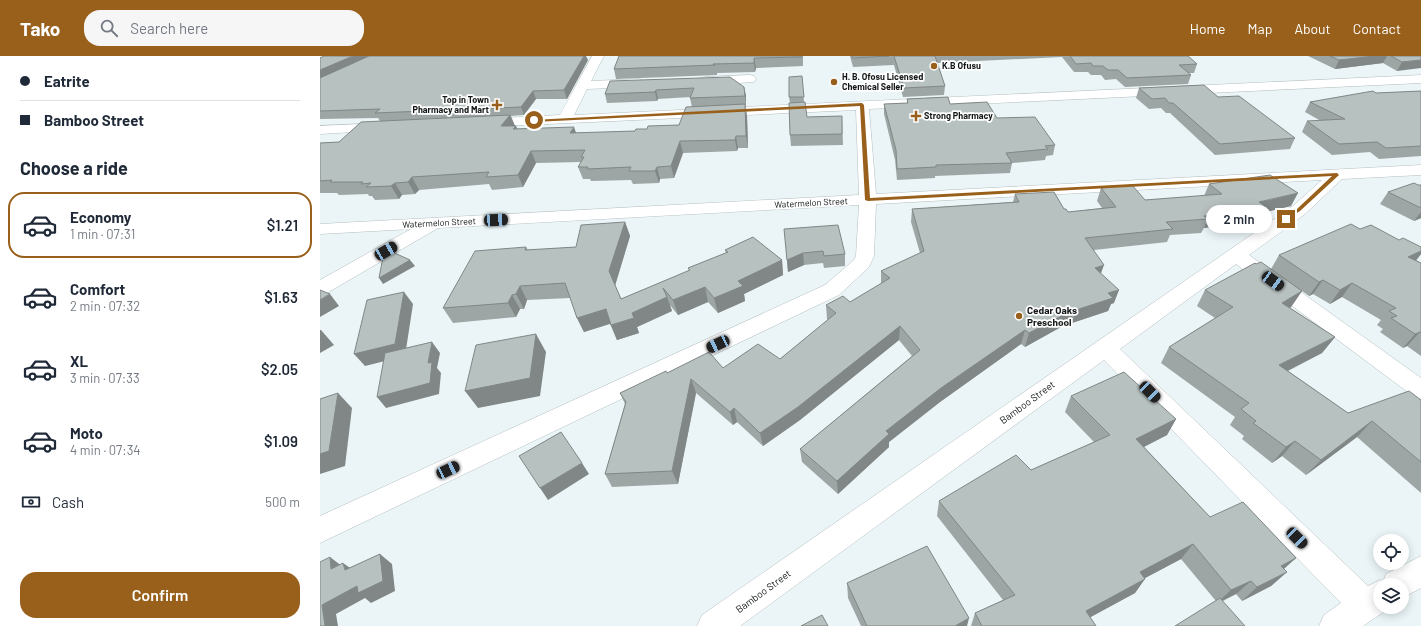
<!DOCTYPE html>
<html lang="en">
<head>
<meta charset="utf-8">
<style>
  :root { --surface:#fff; --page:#f6f6f7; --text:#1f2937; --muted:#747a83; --line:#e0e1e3; --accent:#98601b }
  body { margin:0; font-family:Barlow,sans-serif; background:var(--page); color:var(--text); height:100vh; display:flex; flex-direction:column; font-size:15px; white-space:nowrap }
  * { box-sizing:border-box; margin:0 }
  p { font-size:13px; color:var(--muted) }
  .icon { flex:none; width:22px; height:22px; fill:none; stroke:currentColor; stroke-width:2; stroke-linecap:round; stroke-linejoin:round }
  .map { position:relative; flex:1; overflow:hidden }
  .details { display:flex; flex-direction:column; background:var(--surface); width:320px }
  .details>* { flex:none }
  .hud { display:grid; align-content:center; height:88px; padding:0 20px; background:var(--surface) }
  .fabs { position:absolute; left:1053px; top:478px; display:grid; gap:8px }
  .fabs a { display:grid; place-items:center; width:36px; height:36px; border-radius:50%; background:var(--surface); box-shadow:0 2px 10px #0003; font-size:20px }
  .end { position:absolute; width:18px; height:18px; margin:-9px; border:5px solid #98601b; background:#fff; box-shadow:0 0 0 2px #fff }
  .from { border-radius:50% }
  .bubble { position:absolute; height:28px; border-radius:14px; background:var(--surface); box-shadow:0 2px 10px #0003; font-size:13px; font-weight:600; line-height:28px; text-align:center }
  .car { position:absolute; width:12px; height:24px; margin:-12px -6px; border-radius:5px; box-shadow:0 0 3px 1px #0007; background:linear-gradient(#222 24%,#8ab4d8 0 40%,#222 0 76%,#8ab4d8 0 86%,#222 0) }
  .hud b { display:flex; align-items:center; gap:14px; height:38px; font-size:15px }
  .hud b+b { border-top:1px solid var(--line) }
  .hud i { width:10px; height:10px; background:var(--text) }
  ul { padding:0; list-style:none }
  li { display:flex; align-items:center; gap:12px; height:66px; margin:0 8px 6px; padding:0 12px; border:2px solid transparent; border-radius:16px }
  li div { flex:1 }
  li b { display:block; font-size:15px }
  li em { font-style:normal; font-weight:600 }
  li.selected { border-color:var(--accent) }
  li>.icon { width:36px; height:36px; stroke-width:1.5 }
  h2 { padding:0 20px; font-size:18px; line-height:48px }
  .pay { display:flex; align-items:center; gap:10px; height:44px; padding:0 20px; font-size:15px }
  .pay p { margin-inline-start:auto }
  .cta { display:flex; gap:8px; margin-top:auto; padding:8px 20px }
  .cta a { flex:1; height:46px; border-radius:16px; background:var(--accent); color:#fff; font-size:16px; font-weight:600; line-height:46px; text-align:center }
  header { display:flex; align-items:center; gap:24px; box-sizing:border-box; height:56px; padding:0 20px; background:var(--accent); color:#fff }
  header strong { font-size:19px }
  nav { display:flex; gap:22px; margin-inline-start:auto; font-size:14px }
  .search { width:280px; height:36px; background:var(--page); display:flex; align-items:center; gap:10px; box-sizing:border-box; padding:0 14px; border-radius:16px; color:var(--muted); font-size:15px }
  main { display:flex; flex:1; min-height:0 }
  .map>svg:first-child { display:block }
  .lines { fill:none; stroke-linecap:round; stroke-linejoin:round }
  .street-casing { stroke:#b4bec0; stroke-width:1 }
  .street { fill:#fff; fill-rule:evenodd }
  .wall { fill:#9da6a4 }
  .shaded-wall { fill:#808786 }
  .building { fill:#b7c1bf; stroke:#808786 }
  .route { fill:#98601b }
  .poi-dot { fill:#98601b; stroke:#fff; stroke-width:1.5 }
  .labels { text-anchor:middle; stroke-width:3.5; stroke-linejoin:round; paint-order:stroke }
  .far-poi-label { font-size:9px; font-weight:bold; fill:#131717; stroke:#fff; text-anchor:start }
  .far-street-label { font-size:9px; fill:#131717; stroke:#fff }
  .poi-label { font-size:10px; font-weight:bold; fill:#131717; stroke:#fff; text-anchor:start }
  .street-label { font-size:10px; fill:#131717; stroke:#fff }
</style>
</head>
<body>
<header>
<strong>Tako</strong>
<div class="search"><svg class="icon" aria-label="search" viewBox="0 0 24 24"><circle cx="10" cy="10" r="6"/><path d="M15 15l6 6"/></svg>Search here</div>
<nav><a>Home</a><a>Map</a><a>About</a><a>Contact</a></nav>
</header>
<main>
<section class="details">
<div class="hud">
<b><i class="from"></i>Eatrite</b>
<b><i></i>Bamboo Street</b>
</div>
<h2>Choose a ride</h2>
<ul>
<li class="selected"><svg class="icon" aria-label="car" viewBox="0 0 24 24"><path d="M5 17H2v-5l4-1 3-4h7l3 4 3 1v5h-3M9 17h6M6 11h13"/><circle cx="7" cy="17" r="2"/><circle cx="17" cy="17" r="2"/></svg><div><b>Economy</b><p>1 min · 07:31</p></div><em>$1.21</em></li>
<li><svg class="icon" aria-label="car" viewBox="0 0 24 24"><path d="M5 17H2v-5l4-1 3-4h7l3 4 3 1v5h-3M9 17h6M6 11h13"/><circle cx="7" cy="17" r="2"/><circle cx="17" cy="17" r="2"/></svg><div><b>Comfort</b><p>2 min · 07:32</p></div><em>$1.63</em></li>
<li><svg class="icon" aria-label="car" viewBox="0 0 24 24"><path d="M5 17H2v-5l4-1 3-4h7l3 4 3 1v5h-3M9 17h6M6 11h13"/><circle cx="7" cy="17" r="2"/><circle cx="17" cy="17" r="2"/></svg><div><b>XL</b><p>3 min · 07:33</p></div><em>$2.05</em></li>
<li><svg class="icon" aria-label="car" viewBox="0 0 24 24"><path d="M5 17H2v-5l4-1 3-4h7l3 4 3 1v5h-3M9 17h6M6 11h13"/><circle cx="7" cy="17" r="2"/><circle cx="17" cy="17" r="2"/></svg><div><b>Moto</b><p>4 min · 07:34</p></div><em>$1.09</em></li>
</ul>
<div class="pay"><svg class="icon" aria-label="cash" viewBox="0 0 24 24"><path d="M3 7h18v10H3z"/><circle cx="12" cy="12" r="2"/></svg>Cash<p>500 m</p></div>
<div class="cta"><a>Confirm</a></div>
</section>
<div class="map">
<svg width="1101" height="570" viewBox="0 0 1101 570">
  <rect width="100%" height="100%" fill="#ebf5f7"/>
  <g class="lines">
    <defs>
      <g id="street">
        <path d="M272 0H284L271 25 318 23 322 24 324 27 322 30 318 31 267 33 254 59 1101 19V27L549 53 556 138 1101 109V119L1022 123 985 158 929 199 1101 322V343L1093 340 916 208 800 293 1048 530 1060 524 1063 526 1066 518 1101 500V532L1082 542V529H1060V551H1071L1043 570H999L1004 559 1021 547 784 304 420 570H377L382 559 973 150 1002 124 556 148 554 200 549 211 519 239 0 487V460L505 229 534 204 536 200 539 149 118 172 7 237 0 238V224L91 173 0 178V168L539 139 536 54 163 71 158 70 156 67 158 64 163 63 240 59Z"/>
        <path d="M430 19 434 20 436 23 434 26 385 29 381 28 379 25 381 22 385 21Z"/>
        <path d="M63 67 68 68 70 71 68 74 0 78V70Z"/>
      </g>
    </defs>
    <use href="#street" class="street-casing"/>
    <use href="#street" class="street"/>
  </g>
  <g class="wall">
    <path d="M299 0H483V10L436 12 435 16 397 17V19L296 23 294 13Z"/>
    <path d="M530 0H868L877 8 874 17H869L871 19 868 28 805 31 796 23 785 24 781 19H771L768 16H754L742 1 617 7 625 30 624 39 583 41 574 9 533 11Z"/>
    <path d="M988 0H1101L1077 15 1063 7 1015 13Z"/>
    <path d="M0 2 268 4 247 43H216L204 59 191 60 195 70H196L197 73 256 77 315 75 327 73 359 69 372 51 370 42 371 41 338 43 337 45 287 47 285 38 290 25 424 31 426 40V49H425L427 60 428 92H418L417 95 363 97 354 122 340 123 339 127 313 128 311 124 271 125 270 123H263L258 111 261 106 216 107 203 131 172 134 169 128 99 134 95 138 82 139 79 143 55 144 52 140H49L48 138 19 139 17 137H0V87L19 86 60 65 58 62 0 63Z"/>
    <path d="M482 20 484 46 470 47 469 41Z"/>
    <path d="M819 32 898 41 975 82 970 93 895 99 850 57H846L841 52 829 53 816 42Z"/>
    <path d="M1101 35V100L1059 103 1050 96 1012 99 982 76 987 65H1001L985 56 990 46 1056 37Z"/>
    <path d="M587 43 630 48 677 62 735 89 733 99 726 100 725 104 692 107 690 117 615 120V122L577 124 575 104 564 58V48L587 47Z"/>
    <path d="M522 60 523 89 471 90 470 79 487 61Z"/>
    <path d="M889 128 971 150 942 157 938 163 884 172 881 177 850 179 847 186 774 194 781 218 794 247 791 248 788 255 752 267 750 266 705 291 701 288 620 346 569 386V391L518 438 482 406 480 393 592 300 579 284 480 364 443 390 417 366 413 369 376 337 358 428 292 431 285 418 305 348 300 337 347 317 403 312 460 303 508 264 507 263 506 249 530 246 561 228V215L600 197 591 166 592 153 693 146 695 138 744 153 748 156 782 152 777 145 781 132 825 144 884 140Z"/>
    <path d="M1098 129H1101V162L1094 165 1060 148 1068 136Z"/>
    <path d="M305 166 310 180 295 229 301 243 369 215 368 212 406 197 405 194 462 204 463 219 424 238 425 245 398 257 388 246 358 259 350 249 352 255 317 271 319 277 297 284 290 268 264 276 257 262 250 242 207 244 204 253H200L196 261 133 267 123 252 206 191 208 194 256 191Z"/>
    <path d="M464 173 525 198V210L504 212 503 207 484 209 468 216Z"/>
    <path d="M1040 173 1101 198 1096 204 1101 207V300L1087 290 1083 292 1060 276 1063 273 1057 269 1061 264 1022 241 1010 248 993 238 989 240 982 235 971 251 970 252 1015 281 1002 297 968 315 1028 357 1101 344V437L1037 381 986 419 962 400 952 407 922 383 924 380 910 369 915 361 841 307 849 291 895 262 877 250 885 234 936 208 951 213 959 199Z"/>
    <path d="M751 340 856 363 847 379 824 391 890 461 976 502 964 513 967 516 951 530 922 545 916 538 903 545H896L861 503 825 522 815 537 770 561 776 570H651L655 557 683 544 617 460 619 445 711 414 774 386 745 356Z"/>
    <path d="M527 527 647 570H541L528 542Z"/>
  </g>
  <g class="shaded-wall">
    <path d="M33 0H54L0 24V14Z"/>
    <path d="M264 0H266L268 4 247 43 244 34Z"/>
    <path d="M1055 0H1067L1063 7 1015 13 1019 4Z"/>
    <path d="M434 2 436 12 435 16 434 7Z"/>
    <path d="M1101 4V12L1077 15 1082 6Z"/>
    <path d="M424 31 426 40V49Z"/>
    <path d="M336 34 338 43 337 45 335 36Z"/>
    <path d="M213 35 216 43 204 59 201 51Z"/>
    <path d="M425 48 427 60 428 92 426 80Z"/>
    <path d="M190 59 195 70H196L201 81 181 70Z"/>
    <path d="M254 71 258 82 250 77Z"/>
    <path d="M416 80 418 92 417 95 415 84Z"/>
    <path d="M360 85 363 97 354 122 351 110Z"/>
    <path d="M211 95 216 107 203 131 198 119Z"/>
    <path d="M337 111 340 123 339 127 335 115Z"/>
    <path d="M92 121 99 134 95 138 88 126Z"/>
    <path d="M75 127 82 139 79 143 71 130Z"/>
    <path d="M978 137 971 150 942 157 938 163 884 172 888 163 884 160Z"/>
    <path d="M1101 156V162L1094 165Z"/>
    <path d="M305 166 310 180 295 230 289 215Z"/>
    <path d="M1101 195V198L1094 207 1088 201Z"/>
    <path d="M483 197 484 209 468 216 467 204Z"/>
    <path d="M90 204 95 210 63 228 59 222Z"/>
    <path d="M462 204 463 219 424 238 425 245 398 257 394 242 418 225Z"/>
    <path d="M784 209 779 223 775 212Z"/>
    <path d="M1003 224 993 238 989 240 999 226Z"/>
    <path d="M1032 227 1022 241 1010 248 1020 234Z"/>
    <path d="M200 230 207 244 204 253 196 238Z"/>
    <path d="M385 231 388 246 358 259 353 244Z"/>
    <path d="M799 234 794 247 791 248 788 255 752 267 756 254 788 237Z"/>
    <path d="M982 235 971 251 952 263 962 247Z"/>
    <path d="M84 236 93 248 85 300 45 310 34 298Z"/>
    <path d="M10 238 19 250 0 261V244Z"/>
    <path d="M192 239 200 253 196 261 188 247Z"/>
    <path d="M347 241 352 255 317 271 319 277 297 284 291 269 312 257Z"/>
    <path d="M286 253 292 267 264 276 257 262Z"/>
    <path d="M755 253 750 266 705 291 709 277Z"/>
    <path d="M580 270 579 284 480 364 443 390 440 377Z"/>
    <path d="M0 274H1L14 289 0 297Z"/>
    <path d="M705 274 701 288 620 346 569 386V391L518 438 517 425 566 375 621 332Z"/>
    <path d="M1100 276 1087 290 1083 292 1095 278Z"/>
    <path d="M216 278 226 296 220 340 158 352 145 335Z"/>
    <path d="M1015 281 1002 297 947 325 959 309Z"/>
    <path d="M112 286 120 297 117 312 121 317 119 338 66 352 57 341 108 307Z"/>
    <path d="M371 323 376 337 358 428 352 415Z"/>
    <path d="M18 337 32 352 25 410 0 418V398Z"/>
    <path d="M414 352 417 366 413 369 410 356Z"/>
    <path d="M856 363 847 379 808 399 816 383Z"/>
    <path d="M1052 365 1037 381 986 419 1001 404Z"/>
    <path d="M975 385 962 400 952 407 966 391Z"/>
    <path d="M262 407 269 418 228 444 220 432Z"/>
    <path d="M873 488 861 503 810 530 820 516Z"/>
    <path d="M60 498 72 508 75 535 51 547 45 542 16 558 18 570H5L2 549Z"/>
    <path d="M10 501 23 511 11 513Z"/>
    <path d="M976 502 960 516 961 510Z"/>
    <path d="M23 507 36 516 25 514Z"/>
    <path d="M967 516 951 530 922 545 937 531Z"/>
    <path d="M825 523 815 537 758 568 766 555Z"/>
    <path d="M931 525 916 538 897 547 911 534Z"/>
    <path d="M649 562 647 570H635Z"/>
  </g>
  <g class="building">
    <path d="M4 0H33L0 14V2Z"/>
    <path d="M49 0H264L244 34 213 35 201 51 55 57 60 53 0 55V22Z"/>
    <path d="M299 0H482V1L434 2V7L393 8 395 9 294 13Z"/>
    <path d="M532 0H569L533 2Z"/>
    <path d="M574 0H615L625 30 584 32Z"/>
    <path d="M750 0H868L877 8 859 9 871 19 807 22 798 14H788L783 10H773L771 7 756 8Z"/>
    <path d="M1010 0H1055L1019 4Z"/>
    <path d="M1071 0H1101V4L1082 6Z"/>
    <path d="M482 20 484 41H469V21Z"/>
    <path d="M410 21 424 31 425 40 370 42 374 32 336 34 335 36 285 38 290 25Z"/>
    <path d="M884 29 898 41 919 40 975 82 900 88 853 47H849L845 42 832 43 819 32Z"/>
    <path d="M1053 35 1056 37 1101 35V90L1066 92 1057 86 1019 88 987 65 1025 63 990 46Z"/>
    <path d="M628 41 630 48 667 46 677 62 715 61 735 89 725 90 728 93 686 97 692 107 616 109V111L577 113 576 94 564 48 588 47 587 43Z"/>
    <path d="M485 46 487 61 522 60V78L470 79 469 47Z"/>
    <path d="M425 48 426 80H416L415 84 360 85 351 110 337 111 335 115H309L311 111 267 113 268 111H258L264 101H261L265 94 211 95 198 119 166 121 169 116 92 121 88 126 75 127 71 130 46 131 51 127 41 128 43 126H10L12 124 0 125V87L19 86 41 66 190 59 181 70H196L193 73 254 71 250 77 315 75 316 73H327L328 70 359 69 366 51Z"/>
    <path d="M950 119 978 137 939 146 945 150 884 160 888 163 846 166 853 173 765 182 784 209 775 212 799 234 788 237 793 242 756 254 755 253 709 277 705 274 621 332 566 375 569 378 517 425 480 393 600 294 580 270 478 351 440 377 414 352 410 356 371 323 352 415 285 418 306 346 300 337 346 315 347 317 389 296 403 312 438 288 460 303 516 257 506 249 523 240 530 246 570 222 561 215 604 195 592 153 699 146 695 138 734 136 744 153H746L748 156 796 151 781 132 812 129 825 144 902 138 889 128Z"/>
    <path d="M1094 127 1098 129H1101V152L1068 136Z"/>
    <path d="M305 166 289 215 301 243 370 214 368 212 408 196 405 194 433 181 462 204 418 225 423 230 394 242 385 231 353 244 343 232 347 241 312 257 314 262 291 269 286 253 257 262 245 227 200 230 196 238 192 239 188 247 123 252 155 195 206 191 205 194 256 191 261 169Z"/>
    <path d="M1031 168 1040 173 1051 169 1079 184 1083 182 1101 191V195L1088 201 1101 207V277L1100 276 1095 278 1071 262 1077 260 1069 255 1076 252 1032 227 1020 234 1003 224 999 226 959 199Z"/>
    <path d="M518 169 525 198 504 200 503 195 483 197 467 204 464 173Z"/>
    <path d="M68 194 90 204 59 222 64 196Z"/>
    <path d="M941 206 982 235 962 247 1015 281 959 309 1028 357 1089 335 1101 344V406L1052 365 1001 404 975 385 966 391 933 367 936 365 921 353 929 347 849 291 913 251 885 234 935 207 936 208Z"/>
    <path d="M0 234 10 238 0 244Z"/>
    <path d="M84 236 75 288 34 298 47 244Z"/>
    <path d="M216 278 210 322 145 335 156 289Z"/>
    <path d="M112 286 108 307 112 306 110 327 57 341 65 297Z"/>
    <path d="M804 316 856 363 816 383 890 461 923 446 976 502 961 510 967 516 937 531 931 525 911 534 873 488 820 516 825 523 766 555 776 570H662L655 557 695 539 619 445 696 399 711 414 790 379 751 340Z"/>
    <path d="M18 337 9 395 0 398V343Z"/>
    <path d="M241 376 262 407 220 432 199 400Z"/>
    <path d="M607 490 649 562 635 570H547L527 527Z"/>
    <path d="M60 498 63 525 38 537 37 530 2 549 5 570H0V506L10 501 11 513 23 507 25 514Z"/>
    <path d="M900 542 925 570H855Z"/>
    <path d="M502 559 508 570H481Z"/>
  </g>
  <path class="route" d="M542 47 544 49 550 142 1017 117 1019 119 980 155 966 164 963 163 964 162 977 153 1012 120 548 145 545 144 540 50 214 66 212 64Z"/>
  <g class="poi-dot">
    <circle cx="614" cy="10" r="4"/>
    <circle cx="514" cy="26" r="4"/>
    <path d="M175 43h4v4h4v4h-4v4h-4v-4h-4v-4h4z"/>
    <path d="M594 54h4v4h4v4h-4v4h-4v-4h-4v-4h4z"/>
    <circle cx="699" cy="260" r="4"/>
  </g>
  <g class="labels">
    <g class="far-poi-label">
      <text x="622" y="13">K.B Ofusu</text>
      <text x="522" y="24">H. B. Ofosu Licensed<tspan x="522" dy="10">Chemical Seller</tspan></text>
      <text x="169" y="47" text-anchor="end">Top in Town<tspan x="169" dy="10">Pharmacy and Mart</tspan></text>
      <text x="604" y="63">Strong Pharmacy</text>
    </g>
    <g class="far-street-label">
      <text transform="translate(491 147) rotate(-3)" y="3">Watermelon Street</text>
      <text transform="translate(119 167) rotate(-3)" y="3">Watermelon Street</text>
    </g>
    <g class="poi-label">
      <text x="707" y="258">Cedar Oaks<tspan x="707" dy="12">Preschool</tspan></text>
    </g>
    <g class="street-label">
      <text transform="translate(707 346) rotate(-36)" y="4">Bamboo Street</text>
      <text transform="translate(443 535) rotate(-36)" y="4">Bamboo Street</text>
    </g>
  </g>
</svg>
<div class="fabs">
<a><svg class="icon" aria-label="locate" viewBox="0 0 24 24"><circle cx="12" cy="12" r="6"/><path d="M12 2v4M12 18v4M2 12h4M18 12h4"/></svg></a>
<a><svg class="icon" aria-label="layers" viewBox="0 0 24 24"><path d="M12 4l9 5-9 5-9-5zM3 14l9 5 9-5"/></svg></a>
</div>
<i class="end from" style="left:214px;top:64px"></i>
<i class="end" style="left:966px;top:163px"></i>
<div class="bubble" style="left:886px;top:149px;width:66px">2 min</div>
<i class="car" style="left:176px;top:164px;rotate:87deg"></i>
<i class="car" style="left:66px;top:195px;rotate:60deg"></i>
<i class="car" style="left:953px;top:225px;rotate:126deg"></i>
<i class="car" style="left:398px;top:288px;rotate:245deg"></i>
<i class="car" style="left:830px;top:336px;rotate:135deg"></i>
<i class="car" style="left:128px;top:414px;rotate:65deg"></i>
<i class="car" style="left:977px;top:482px;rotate:135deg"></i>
</div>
</main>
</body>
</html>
